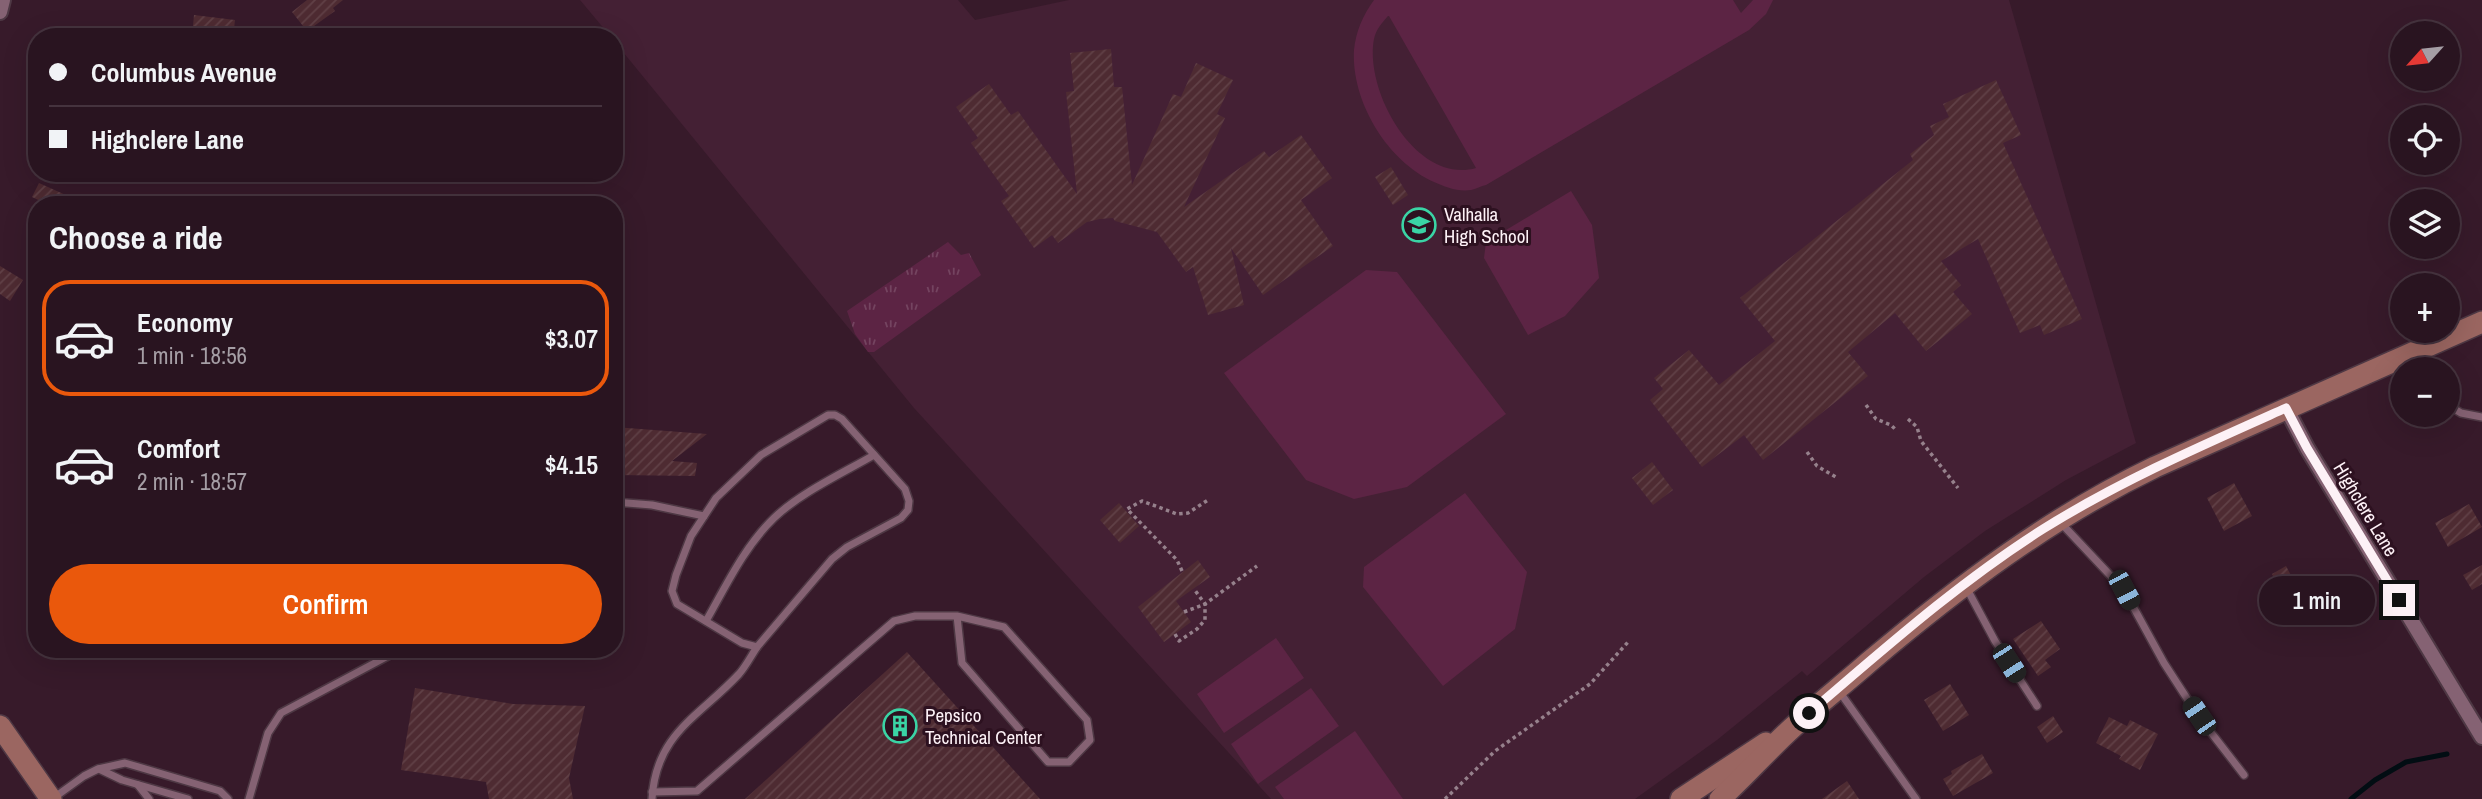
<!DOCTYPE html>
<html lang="en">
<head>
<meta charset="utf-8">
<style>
  :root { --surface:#291420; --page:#311d29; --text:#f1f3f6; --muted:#a59ea5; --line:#45333e; --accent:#ea580c }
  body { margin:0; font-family:"Archivo Narrow",sans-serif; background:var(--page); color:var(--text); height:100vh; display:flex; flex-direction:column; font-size:26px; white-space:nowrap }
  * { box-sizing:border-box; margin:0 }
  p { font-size:23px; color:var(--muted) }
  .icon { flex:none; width:38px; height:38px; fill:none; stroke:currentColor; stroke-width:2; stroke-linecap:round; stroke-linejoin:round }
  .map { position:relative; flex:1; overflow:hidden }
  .sheet { position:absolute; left:28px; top:196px; width:595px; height:462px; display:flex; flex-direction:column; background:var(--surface); border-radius:28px; box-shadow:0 7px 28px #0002,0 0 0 2px var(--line) }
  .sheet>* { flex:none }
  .top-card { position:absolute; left:28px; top:28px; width:595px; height:154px; border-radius:28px; box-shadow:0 7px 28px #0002,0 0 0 2px var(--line); display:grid; align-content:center; height:154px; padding:0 21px; background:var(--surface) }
  .needle { width:46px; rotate:243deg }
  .controls { position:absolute; left:2390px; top:21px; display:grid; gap:14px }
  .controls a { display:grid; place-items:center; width:70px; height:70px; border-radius:50%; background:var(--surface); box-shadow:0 7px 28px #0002,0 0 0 2px var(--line); font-size:35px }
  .end { position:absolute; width:32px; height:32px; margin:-16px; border:9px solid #fdf1f6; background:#111; box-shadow:0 0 0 4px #111 }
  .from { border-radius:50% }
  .bubble { position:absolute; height:49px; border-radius:24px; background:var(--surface); box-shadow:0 7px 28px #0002,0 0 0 2px var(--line); font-size:23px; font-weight:600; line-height:49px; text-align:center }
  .car { position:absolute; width:21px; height:42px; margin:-21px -10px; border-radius:9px; box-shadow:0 0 5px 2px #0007; background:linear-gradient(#222 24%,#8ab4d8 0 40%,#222 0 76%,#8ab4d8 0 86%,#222 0) }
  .top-card b { display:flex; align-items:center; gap:24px; height:66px; font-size:26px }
  .top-card b+b { border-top:2px solid var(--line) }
  .top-card i { width:18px; height:18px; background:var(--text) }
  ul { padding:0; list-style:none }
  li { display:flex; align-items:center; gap:21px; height:116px; margin:0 14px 10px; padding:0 7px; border:4px solid transparent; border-radius:28px }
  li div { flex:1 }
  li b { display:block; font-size:26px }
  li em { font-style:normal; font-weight:600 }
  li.selected { border-color:var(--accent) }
  li>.icon { width:63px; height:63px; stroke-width:1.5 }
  h2 { padding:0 21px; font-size:32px; line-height:84px }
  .button { display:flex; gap:14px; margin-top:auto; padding:14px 21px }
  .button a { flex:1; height:80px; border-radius:42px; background:var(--accent); color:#fff; font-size:28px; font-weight:600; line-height:80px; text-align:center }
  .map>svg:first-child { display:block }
  .built { fill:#442034 }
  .grass { fill:url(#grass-tufts) }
  .garden { fill:#5c2444; fill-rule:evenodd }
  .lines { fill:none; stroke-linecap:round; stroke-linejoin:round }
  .stream { stroke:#020d13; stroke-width:5 }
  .building { fill:url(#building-hatch) }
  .lane-casing { stroke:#4e3844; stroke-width:10 }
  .street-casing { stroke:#4e3844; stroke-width:18 }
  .secondary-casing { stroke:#4e3844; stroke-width:24 }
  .path { stroke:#96818c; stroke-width:3.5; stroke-dasharray:3.5 3.5; stroke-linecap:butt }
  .lane { stroke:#856273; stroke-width:7 }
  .street { stroke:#856273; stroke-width:14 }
  .secondary { stroke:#9b6661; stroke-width:21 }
  .route { stroke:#fdf1f6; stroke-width:9 }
  .labels { text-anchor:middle; stroke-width:6; stroke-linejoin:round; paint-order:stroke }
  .poi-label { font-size:19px; fill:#fdf1f6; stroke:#2d1120; text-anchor:start }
  .street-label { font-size:19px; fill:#fdf1f6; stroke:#2d1120 }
</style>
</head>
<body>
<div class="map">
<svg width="2482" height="799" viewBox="0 0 2482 799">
  <defs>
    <pattern id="grass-tufts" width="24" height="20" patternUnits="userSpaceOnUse" patternTransform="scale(1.75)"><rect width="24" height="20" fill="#5c2444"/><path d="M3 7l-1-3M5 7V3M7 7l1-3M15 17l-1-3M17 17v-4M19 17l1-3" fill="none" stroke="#744460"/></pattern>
    <pattern id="building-hatch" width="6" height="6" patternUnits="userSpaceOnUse" patternTransform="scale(1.75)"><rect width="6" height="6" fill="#4e2b32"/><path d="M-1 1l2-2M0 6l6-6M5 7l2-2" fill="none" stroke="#604046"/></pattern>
  </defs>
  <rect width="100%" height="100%" fill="#371a2a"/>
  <path class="built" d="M580 0H958L975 20 1069 0H2009L2136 443 2066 480 1985 531 1924 577 1807 676 1802 671 1717 740 1635 799H1271L914 408 614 41V37H611Z"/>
  <path class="grass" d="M948 242 961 255 969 253 981 275 874 352H868L855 334 847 311Z"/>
  <g class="garden">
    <path d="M1374 0H1733L1741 13 1753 0H1773L1766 14 1749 30 1486 185C1481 186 1476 189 1471 190 1458 192 1445 187 1434 182 1387 161 1351 101 1354 50 1356 31 1363 15 1374 0ZM1388 16H1389L1476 168C1416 185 1364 91 1374 39 1376 29 1382 23 1388 16Z"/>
    <path d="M1571 191 1592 225 1599 278 1565 316 1528 335 1484 258 1486 242Z"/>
    <path d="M1366 270 1397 272 1506 414 1407 487 1354 499 1306 480 1224 373Z"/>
    <path d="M1465 493 1527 572 1515 629 1443 686 1363 587 1364 567Z"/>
    <path d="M1276 638 1304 678 1224 733 1197 694Z"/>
    <path d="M1311 688 1339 726 1258 784 1231 744Z"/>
    <path d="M1355 731 1403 799H1284L1275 787Z"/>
  </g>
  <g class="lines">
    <path class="stream" d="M2351 799 2375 780 2406 762 2447 754"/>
  </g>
  <g class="building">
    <path d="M307 0H343L333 8 335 11 307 31 292 12Z"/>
    <path d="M194 15 235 20 233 37H192Z"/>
    <path d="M1111 49 1114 87H1122L1132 185 1173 94 1181 97 1196 63 1233 80 1217 114 1225 118 1184 207 1264 151 1269 157 1301 135 1332 178 1301 200 1333 246 1263 295 1231 248 1244 305 1208 315 1193 267 1186 272 1157 232 1115 221 1113 218 1100 219 1087 222 1058 243 1052 235 1034 248 1001 201 1009 196 971 143 978 138 956 107 989 84 1011 115 1018 111 1077 194 1066 92 1074 91 1070 53Z"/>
    <path d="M1996 80 2021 135 2003 143 2082 319 2044 335 2040 325 2020 333 1978 239 1941 261 1961 285 1953 292 1972 314 1926 351 1895 313 1848 352 1868 376 1763 460 1744 435 1702 467 1650 400 1663 389 1654 378 1689 350 1719 385 1775 341 1740 298 1913 160 1910 154 1934 135 1930 126 1949 117 1943 104Z"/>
    <path d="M1391 167 1408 195 1393 205 1375 177Z"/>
    <path d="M39 183 88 205H49L32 197Z"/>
    <path d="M0 266 23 280 10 301 0 294Z"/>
    <path d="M614 427 707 434 672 461 697 463 695 476 614 475Z"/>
    <path d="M1652 462 1673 490 1653 505 1632 478Z"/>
    <path d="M2234 483 2252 516 2224 531 2207 498Z"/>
    <path d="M1119 503 1139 526 1120 543 1100 520Z"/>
    <path d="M2469 504 2482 527 2448 547 2435 523Z"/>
    <path d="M1198 560 1210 577 1176 601 1191 622 1164 642 1138 607Z"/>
    <path d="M2482 565V584L2472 590 2463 575Z"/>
    <path d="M2286 566 2303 598 2283 608 2276 597 2275 592 2280 590 2272 574Z"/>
    <path d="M2041 621 2060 649 2045 660 2051 667 2038 676 2013 639Z"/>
    <path d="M907 652 1040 799H745Z"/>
    <path d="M1950 684 1969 715 1943 731 1924 700Z"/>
    <path d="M415 688 513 704 585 706 569 778 573 799H489L486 782 401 770Z"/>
    <path d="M2053 716 2063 732 2047 743 2037 727Z"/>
    <path d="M2109 717 2127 726 2130 720 2158 734 2140 770 2119 759 2121 756 2096 743Z"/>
    <path d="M1982 754 1993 773 1953 796 1943 779 1952 774 1951 771Z"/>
    <path d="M1847 781 1859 799H1822Z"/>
  </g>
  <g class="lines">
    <defs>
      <g id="lane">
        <path d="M2420 354 2427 369"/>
        <path d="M2448 405 2461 413 2482 417"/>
        <path d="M828 415H835L842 419 905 489 909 501 908 510 901 518 847 547 832 559 757 647 742 643 677 604 672 591 676 575 691 536 716 498 761 455Z"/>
        <path d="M614 502 652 505 704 516"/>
        <path d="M2060 522 2124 590 2164 663 2199 717 2244 775"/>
        <path d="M1966 587 1995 641 2037 706"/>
        <path d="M706 621C726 586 744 547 774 518 800 493 843 473 874 455"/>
        <path d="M1839 691 1916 799"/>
        <path d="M99 769 122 780 188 799"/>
        <path d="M138 785 149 799"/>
        <path d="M652 792 697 791 894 621 915 616H957L1004 627 1087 720 1090 740 1069 762H1048L962 663 957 616"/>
        <path d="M52 799 84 776 98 769 125 763 220 791 228 799"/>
        <path d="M249 799 268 733 281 713 401 649"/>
        <path d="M652 799C656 733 699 717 739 674 746 666 751 656 757 647"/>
      </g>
      <g id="street">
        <path d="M0 12 3 0"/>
        <path d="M2286 408 2307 448 2482 737"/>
      </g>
      <g id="secondary">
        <path d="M0 726 51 799"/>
        <path d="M1681 799 1766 743"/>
        <path d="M1720 799C1745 776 1767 751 1792 728 1817 705 1844 684 1869 662 1958 587 2049 518 2155 467L2482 322"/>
      </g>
    </defs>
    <use href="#lane" class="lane-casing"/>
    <use href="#street" class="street-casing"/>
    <use href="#secondary" class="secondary-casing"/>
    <g class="path">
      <path d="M1866 405 1876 419 1891 425 1896 430"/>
      <path d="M1908 419 1917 427 1921 441 1958 488"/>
      <path d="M1807 452 1817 466 1836 477"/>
      <path d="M1182 571 1177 560 1127 509 1142 501 1177 514 1188 513 1208 500"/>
      <path d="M1184 612 1205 604 1257 566"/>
      <path d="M1175 634 1179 641 1197 629 1205 620V604L1194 589"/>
      <path d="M1445 799 1495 751 1590 684 1629 641"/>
    </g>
    <use href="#lane" class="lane"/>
    <use href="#street" class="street"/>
    <use href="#secondary" class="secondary"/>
  </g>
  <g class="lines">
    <path class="route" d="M1809 713C1884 649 1959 582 2043 529 2120 481 2203 445 2286 408L2307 448 2399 600"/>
  </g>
  <defs>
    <symbol id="school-ring" viewBox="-11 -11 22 22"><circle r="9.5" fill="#2d1120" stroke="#3ad4a5" stroke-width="1.5"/><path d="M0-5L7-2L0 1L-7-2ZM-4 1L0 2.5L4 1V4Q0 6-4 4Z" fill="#3ad4a5"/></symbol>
    <symbol id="building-ring" viewBox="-11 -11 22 22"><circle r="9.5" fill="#2d1120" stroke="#3ad4a5" stroke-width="1.5"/><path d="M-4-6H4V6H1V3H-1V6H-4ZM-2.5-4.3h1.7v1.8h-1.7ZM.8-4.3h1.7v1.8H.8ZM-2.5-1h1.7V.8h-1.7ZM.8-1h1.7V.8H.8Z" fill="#3ad4a5"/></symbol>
  </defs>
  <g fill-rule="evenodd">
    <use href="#school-ring" x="1400" y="206" width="38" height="38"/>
    <use href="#building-ring" x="881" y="707" width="38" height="38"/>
  </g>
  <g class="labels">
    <g class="poi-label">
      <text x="1444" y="221">Valhalla<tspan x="1444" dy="22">High School</tspan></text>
      <text x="925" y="722">Pepsico<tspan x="925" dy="22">Technical Center</tspan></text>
    </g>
    <g class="street-label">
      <text transform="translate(2366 509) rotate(59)" y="7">Highclere Lane</text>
    </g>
  </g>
</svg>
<div class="controls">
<a><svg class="needle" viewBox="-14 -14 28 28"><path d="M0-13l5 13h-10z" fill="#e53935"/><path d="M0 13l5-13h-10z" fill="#a59ea5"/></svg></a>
<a><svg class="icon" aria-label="locate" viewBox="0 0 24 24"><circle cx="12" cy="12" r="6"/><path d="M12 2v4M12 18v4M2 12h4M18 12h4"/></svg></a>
<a><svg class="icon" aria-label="layers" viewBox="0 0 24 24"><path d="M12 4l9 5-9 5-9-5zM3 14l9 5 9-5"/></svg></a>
<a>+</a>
<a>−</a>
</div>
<i class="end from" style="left:1809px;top:713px"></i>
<i class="end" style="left:2399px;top:600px"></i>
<div class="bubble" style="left:2259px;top:576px;width:116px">1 min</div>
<i class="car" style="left:2124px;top:590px;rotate:152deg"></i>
<i class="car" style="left:2009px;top:663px;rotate:147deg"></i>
<i class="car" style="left:2199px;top:716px;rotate:326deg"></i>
<div class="top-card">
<b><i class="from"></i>Columbus Avenue</b>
<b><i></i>Highclere Lane</b>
</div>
<section class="sheet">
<h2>Choose a ride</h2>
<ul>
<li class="selected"><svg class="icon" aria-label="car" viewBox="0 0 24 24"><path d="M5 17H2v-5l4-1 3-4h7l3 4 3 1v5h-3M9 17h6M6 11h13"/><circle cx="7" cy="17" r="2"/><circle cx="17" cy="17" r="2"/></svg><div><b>Economy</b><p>1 min · 18:56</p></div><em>$3.07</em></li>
<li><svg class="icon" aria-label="car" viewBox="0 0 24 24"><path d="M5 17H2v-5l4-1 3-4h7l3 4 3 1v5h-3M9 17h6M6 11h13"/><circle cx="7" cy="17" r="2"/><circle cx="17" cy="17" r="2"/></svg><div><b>Comfort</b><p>2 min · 18:57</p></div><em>$4.15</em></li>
</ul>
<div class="button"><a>Confirm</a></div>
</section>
</div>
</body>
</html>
